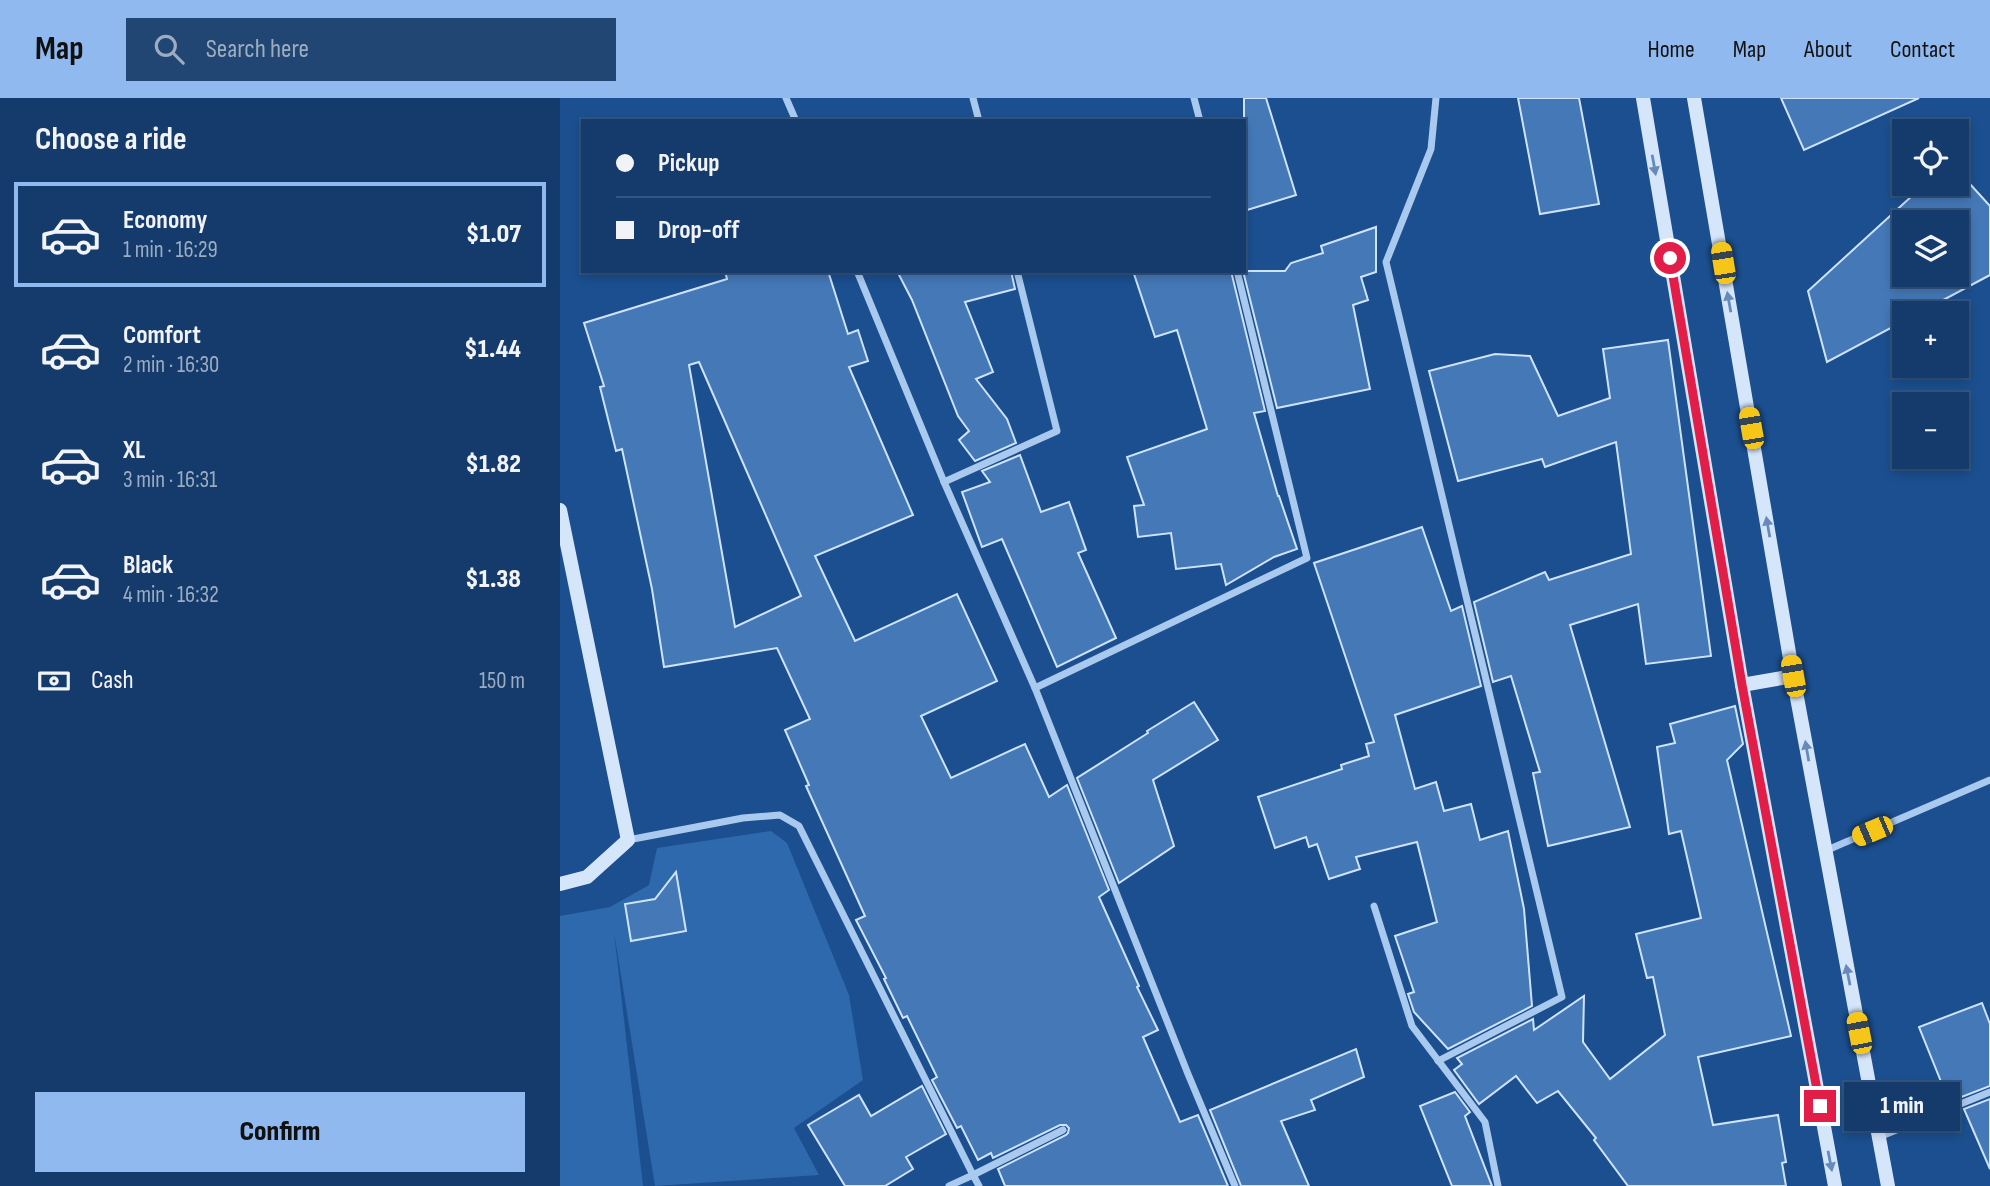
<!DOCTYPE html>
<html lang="en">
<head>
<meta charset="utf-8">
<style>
  :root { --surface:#143b6b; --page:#214673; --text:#f1f3f6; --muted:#9dadc1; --line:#33557e; --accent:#90b9f0 }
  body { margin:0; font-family:"Sofia Sans Condensed",sans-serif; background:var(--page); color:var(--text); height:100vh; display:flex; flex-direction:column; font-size:26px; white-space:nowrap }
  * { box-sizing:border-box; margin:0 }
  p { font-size:23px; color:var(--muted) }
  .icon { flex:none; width:38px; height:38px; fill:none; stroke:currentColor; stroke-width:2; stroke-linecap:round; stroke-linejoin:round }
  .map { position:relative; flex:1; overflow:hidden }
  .details { display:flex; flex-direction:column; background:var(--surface); width:560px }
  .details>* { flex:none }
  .banner { position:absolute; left:21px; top:21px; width:665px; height:154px; border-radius:0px; box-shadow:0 4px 10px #0003,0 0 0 2px var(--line); display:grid; align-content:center; height:154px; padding:0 35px; background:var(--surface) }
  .fabs { position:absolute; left:1332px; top:21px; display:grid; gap:14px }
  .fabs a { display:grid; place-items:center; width:77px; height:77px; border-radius:0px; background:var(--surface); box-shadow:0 4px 10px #0003,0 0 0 2px var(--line); font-size:35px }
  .end { position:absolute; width:32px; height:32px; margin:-16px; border:9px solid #e11d48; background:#fff; box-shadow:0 0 0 4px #fff }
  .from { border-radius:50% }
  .bubble { position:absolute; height:49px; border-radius:0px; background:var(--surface); box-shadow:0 4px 10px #0003,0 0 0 2px var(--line); font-size:23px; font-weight:800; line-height:49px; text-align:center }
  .car { position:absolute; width:21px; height:42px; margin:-21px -10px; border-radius:9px; box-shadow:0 0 5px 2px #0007; background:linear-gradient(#f5c518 24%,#345 0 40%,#f5c518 0 76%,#345 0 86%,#f5c518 0) }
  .banner b { display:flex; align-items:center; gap:24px; height:66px; font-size:26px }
  .banner b+b { border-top:2px solid var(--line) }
  .banner i { width:18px; height:18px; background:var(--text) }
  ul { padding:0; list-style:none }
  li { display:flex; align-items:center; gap:21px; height:105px; margin:0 14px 10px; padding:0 21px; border:4px solid transparent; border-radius:0px }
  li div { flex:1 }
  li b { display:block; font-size:26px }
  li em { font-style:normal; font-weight:800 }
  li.current { border-color:var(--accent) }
  li>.icon { width:63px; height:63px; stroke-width:1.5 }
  h2 { padding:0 35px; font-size:32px; line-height:84px }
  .pay { display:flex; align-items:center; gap:18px; height:77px; padding:0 35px; font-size:26px }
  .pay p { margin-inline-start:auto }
  .primary-button { display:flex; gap:14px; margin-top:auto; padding:14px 35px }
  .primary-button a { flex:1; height:80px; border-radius:0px; background:var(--accent); color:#111; font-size:28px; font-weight:800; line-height:80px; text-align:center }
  header { display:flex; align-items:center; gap:42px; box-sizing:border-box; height:98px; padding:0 35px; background:var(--accent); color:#111 }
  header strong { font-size:33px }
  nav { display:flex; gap:38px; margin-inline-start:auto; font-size:24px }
  .search { width:490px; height:63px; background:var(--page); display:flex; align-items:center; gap:18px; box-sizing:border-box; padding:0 24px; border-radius:0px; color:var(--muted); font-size:26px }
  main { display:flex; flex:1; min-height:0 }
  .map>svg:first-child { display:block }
  .green { fill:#2e69ad }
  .building { fill:#4478b7; stroke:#cfe3fa; stroke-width:2; fill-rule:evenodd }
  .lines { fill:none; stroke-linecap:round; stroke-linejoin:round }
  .street { stroke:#a9c9ee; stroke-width:7 }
  .secondary { stroke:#d6e6fa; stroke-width:14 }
  .oneway { fill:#668bba }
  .route { stroke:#e11d48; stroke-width:9 }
</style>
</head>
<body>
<header>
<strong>Map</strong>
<div class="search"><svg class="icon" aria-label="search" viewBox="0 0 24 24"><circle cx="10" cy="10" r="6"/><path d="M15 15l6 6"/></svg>Search here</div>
<nav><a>Home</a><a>Map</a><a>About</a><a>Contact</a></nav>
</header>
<main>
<section class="details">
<h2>Choose a ride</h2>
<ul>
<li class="current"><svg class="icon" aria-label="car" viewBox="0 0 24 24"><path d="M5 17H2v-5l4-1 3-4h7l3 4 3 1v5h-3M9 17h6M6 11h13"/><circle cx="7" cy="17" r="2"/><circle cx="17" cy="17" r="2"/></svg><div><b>Economy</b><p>1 min · 16:29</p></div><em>$1.07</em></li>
<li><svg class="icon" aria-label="car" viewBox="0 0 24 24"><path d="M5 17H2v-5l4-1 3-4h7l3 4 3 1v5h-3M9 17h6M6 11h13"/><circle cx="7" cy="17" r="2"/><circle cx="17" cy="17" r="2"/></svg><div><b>Comfort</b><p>2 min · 16:30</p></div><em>$1.44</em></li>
<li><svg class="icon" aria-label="car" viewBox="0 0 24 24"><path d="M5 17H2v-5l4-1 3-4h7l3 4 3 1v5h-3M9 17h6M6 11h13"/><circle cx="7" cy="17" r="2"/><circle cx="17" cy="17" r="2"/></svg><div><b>XL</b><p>3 min · 16:31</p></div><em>$1.82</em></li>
<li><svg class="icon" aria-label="car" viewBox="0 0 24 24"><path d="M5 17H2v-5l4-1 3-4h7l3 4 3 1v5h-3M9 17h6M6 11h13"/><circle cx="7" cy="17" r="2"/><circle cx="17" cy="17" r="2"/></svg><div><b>Black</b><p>4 min · 16:32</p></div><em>$1.38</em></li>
</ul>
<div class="pay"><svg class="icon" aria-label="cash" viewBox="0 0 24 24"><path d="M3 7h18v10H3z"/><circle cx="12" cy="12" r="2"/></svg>Cash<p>150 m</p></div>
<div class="primary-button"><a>Confirm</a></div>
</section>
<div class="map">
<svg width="1430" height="1088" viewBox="0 0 1430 1088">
  <rect width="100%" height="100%" fill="#1b4f8f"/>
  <path class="green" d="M211 733 227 745 289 897 303 982 234 1030 259 1077 95 1088 54 834 83 1088H0V818L50 809 89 787 97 750Z"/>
  <g class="building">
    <path d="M684 0H706L736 97 684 113Z"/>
    <path d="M958 0H1019L1039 106 980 116Z"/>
    <path d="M1221 0H1359L1244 52Z"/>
    <path d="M1365 86H1410L1430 108V177L1359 215H1344V223L1267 264 1248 193ZM1344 124H1396V177H1344Z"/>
    <path d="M816 129V174L801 179 808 202 793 207 810 291 717 310 683 173H725L731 165 763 155 761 148Z"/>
    <path d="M165 173H268L288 236 298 232 308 263 289 269 353 417 255 458 295 543 397 496 437 583 361 618 391 680 465 646 489 699 507 687 549 792 539 799 579 888 577 889 598 932 583 939 620 1024 638 1017 668 1088H445L438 1071 506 1037 508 1035 509 1030 506 1027H500L433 1060 431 1055 418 1062 401 1028 397 1030 372 982 377 979 347 918 343 920 324 881 326 880 296 822 305 818 246 688 249 687 225 632 250 621 217 550 104 569 92 491 62 351 56 353 40 289 44 288 24 225 167 181ZM139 264 241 498 175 529 129 267Z"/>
    <path d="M337 173H451L455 191 405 204 433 274 416 281 447 321 456 345 415 363 399 342 409 333 398 318 352 202Z"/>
    <path d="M573 173H671L705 313 694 315 718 398H719L737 451 714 459 666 487 661 466 616 471 611 435 578 439 574 408 584 407 567 359 647 331 617 232 595 239Z"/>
    <path d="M1108 242 1151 558 1086 566 1078 506 1010 527 1070 729 988 748 973 675 980 674 951 578 933 584 914 504 985 474 989 482 1071 456 1056 344 985 369 982 361 898 383 869 273 935 256 970 258 998 318 1050 300 1043 251Z"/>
    <path d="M460 357 481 414 509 404 526 452 518 455 556 540 497 569 442 441 422 449 402 394 430 384 422 373Z"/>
    <path d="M862 429 891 513 902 508 921 588 835 617 855 691 876 684 884 713 911 706 920 742 948 733 964 811 972 908 888 951 854 914 848 896 854 894 835 838 877 824 857 744 796 759 800 771 769 781 757 746 749 749 746 739 715 750 698 699 782 671 781 667 809 658 806 646 814 644 754 465Z"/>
    <path d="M634 604 658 642 593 682 614 748 559 785 517 680 588 635 587 633Z"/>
    <path d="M1175 608 1183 646 1167 662 1231 938 1138 959 1153 1027 1218 1017 1226 1064 1222 1065 1226 1088H1068L1034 1042 1036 1040 998 993 977 1005 956 978 919 1006 894 972 902 966 897 960 973 921 974 932 1024 898 1023 944 1050 981 1105 937 1093 879 1087 880 1076 836 1141 820 1121 733 1109 736 1097 649 1115 645 1110 626Z"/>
    <path d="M116 774 126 833 71 843 65 806 95 801Z"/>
    <path d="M1422 905 1430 926V988L1399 1000 1393 987 1384 991 1359 929Z"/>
    <path d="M796 951 804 979 751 1002 755 1012 721 1023 749 1088H681L650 1012Z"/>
    <path d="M362 988 386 1036 346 1059 353 1071 325 1088H285L248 1027 299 997 311 1018Z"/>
    <path d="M895 994 910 1014 905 1018 932 1088H892L860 1008Z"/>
    <path d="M1430 1001V1071L1404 1011Z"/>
  </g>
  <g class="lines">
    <g class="street">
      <path d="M226 0 236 23"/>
      <path d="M413 0 419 23"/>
      <path d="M634 0 640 23"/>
      <path d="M876 0 871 51 826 164 1002 899 878 963"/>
      <path d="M297 173 384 384 475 590 628 976 675 1088"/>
      <path d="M384 384 497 333 457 173"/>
      <path d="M475 590 747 460 677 173"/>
      <path d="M68 742 183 720 220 717 239 728 413 1077 503 1032"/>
      <path d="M1265 753 1430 682"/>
      <path d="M814 808 852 928 925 1024 938 1088"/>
      <path d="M1319 1039 1430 994"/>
      <path d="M389 1088 413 1077 419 1088"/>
    </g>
    <g class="secondary">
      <path d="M1083 0 1182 587 1275 1088"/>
      <path d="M1134 0 1233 578 1328 1088"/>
      <path d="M0 412 68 742 27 779 0 786"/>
      <path d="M1182 587 1233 578"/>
    </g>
  </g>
  <defs><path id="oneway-solid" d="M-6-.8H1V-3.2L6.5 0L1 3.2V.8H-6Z" transform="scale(1.75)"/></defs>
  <g class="oneway">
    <use href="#oneway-solid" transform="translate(1094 67) rotate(80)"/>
    <use href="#oneway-solid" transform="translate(1169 204) rotate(-100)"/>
    <use href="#oneway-solid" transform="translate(1208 429) rotate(-100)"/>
    <use href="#oneway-solid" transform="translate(1247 653) rotate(-100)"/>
    <use href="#oneway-solid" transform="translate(1288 877) rotate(-101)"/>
    <use href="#oneway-solid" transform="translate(1270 1063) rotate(79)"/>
  </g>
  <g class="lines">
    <path class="route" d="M1110 160 1182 587 1260 1008"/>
  </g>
</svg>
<div class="fabs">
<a><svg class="icon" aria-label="locate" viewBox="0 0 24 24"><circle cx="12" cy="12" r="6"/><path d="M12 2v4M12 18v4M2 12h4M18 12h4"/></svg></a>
<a><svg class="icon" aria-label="layers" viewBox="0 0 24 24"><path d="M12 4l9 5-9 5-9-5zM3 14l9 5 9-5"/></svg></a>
<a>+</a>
<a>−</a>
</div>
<i class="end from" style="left:1110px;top:160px"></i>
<i class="end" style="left:1260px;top:1008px"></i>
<div class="bubble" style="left:1284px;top:984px;width:116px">1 min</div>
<i class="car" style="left:1163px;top:165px;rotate:351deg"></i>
<i class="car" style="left:1191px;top:330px;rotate:350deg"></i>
<i class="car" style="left:1233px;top:578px;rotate:350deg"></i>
<i class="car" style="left:1312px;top:733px;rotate:247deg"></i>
<i class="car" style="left:1299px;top:935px;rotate:349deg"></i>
<div class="banner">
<b><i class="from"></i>Pickup</b>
<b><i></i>Drop-off</b>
</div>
</div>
</main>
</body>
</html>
